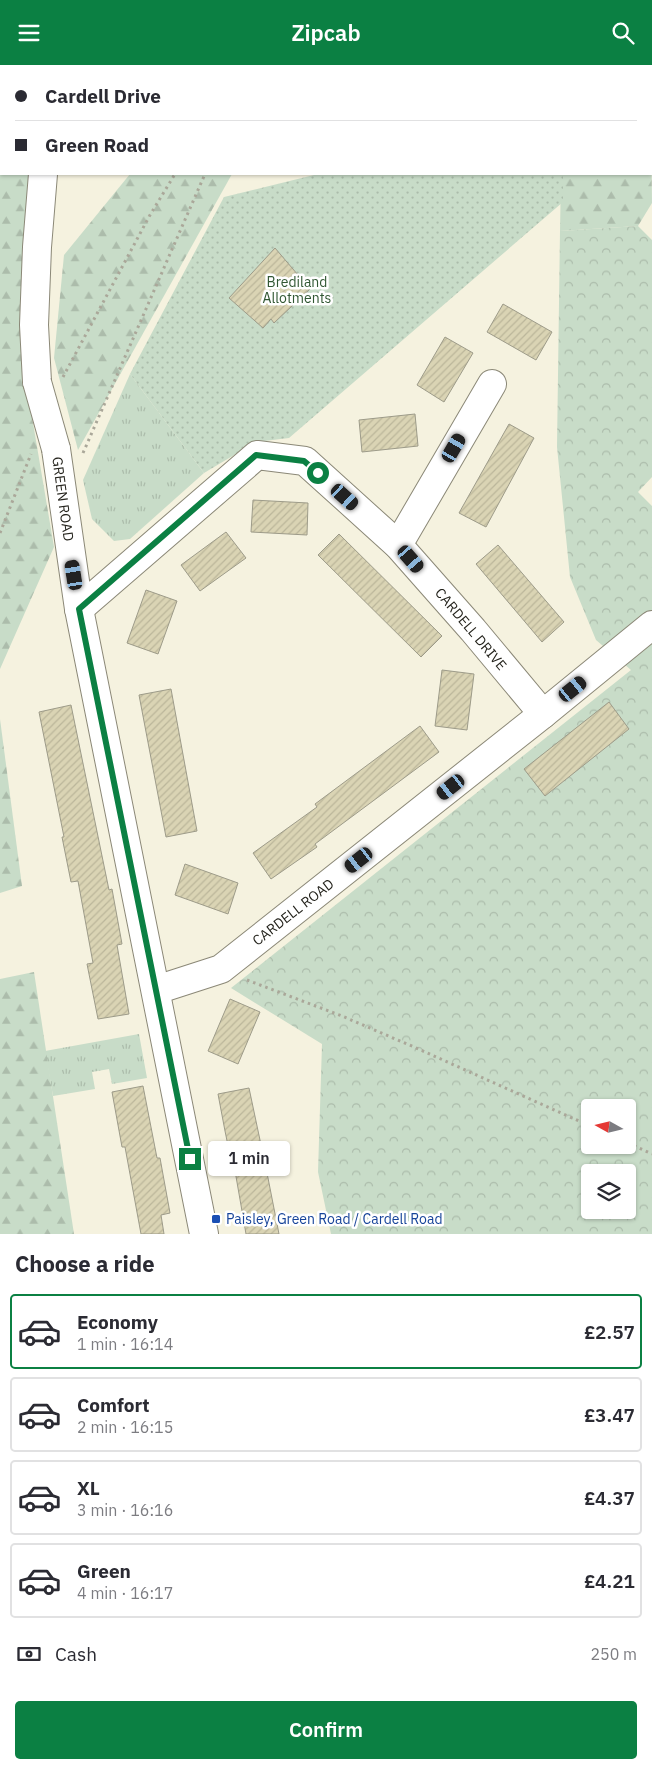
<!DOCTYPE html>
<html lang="en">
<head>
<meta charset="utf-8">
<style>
  :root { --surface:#fff; --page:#f2f2f3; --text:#2b2b33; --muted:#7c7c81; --line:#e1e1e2; --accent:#0b8043 }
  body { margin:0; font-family:"IBM Plex Sans",sans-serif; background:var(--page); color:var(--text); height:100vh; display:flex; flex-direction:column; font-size:19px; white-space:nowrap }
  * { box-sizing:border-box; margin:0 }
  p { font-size:16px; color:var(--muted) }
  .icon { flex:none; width:28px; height:28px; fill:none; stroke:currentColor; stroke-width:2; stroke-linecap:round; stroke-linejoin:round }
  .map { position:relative; height:1169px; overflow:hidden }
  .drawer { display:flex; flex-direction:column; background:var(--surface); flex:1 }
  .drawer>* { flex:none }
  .banner { position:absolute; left:0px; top:0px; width:652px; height:110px; box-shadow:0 1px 4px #0004; display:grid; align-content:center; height:110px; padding:0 15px; background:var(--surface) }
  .needle { width:32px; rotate:278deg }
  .tools { position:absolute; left:581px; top:1034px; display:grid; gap:10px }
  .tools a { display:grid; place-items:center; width:55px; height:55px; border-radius:5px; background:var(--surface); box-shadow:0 1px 4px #0004; font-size:25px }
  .end { position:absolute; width:22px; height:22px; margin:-11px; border:6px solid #0b8043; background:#fff; box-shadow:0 0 0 2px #fff }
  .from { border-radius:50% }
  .bubble { position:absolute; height:35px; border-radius:5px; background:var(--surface); box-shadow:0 1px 4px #0004; font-size:16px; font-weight:600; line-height:35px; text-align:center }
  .car { position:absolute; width:15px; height:30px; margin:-15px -8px; border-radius:6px; box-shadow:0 0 4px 1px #0007; background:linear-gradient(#222 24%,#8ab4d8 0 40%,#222 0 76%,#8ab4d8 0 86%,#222 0) }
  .banner b { display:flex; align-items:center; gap:18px; height:48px; font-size:19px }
  .banner b+b { border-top:1px solid var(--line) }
  .banner i { width:12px; height:12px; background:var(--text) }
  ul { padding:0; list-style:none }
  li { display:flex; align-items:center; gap:15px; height:75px; margin:0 10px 8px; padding:0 5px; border:2px solid var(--line); border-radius:5px }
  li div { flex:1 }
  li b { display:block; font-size:19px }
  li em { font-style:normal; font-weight:600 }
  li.on { border-color:var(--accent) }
  li>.icon { width:45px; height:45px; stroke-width:1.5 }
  h2 { padding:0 15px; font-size:22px; line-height:60px }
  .pay { display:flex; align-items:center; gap:12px; height:55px; padding:0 15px; font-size:19px }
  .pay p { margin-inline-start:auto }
  .cta { display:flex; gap:10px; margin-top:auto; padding:10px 15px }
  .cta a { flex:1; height:58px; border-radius:5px; background:var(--accent); color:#fff; font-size:20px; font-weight:600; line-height:58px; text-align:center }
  header { display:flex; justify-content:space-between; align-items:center; height:65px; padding:0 15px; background:var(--accent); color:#fff; font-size:22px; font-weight:600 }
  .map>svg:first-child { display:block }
  .grass { fill:url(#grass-tufts) }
  .forest { fill:url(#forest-firs) }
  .park { fill:url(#park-crowns); fill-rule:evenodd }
  .garden { fill:url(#garden-dots) }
  .building { fill:url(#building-hatch); stroke:#9d9b89 }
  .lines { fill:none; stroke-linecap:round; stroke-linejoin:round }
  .minor-casing { stroke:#8b8877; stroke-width:30 }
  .path { stroke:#aaa799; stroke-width:3; stroke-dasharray:2.5 4; stroke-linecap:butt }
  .minor { stroke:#fff; stroke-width:28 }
  .minor-bridge-casing { stroke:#8b8877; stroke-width:30; stroke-linecap:butt }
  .minor-bridge { stroke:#fff; stroke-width:28 }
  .route { stroke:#0b8043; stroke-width:6 }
  .transit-dot { fill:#1a4fb4; stroke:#fff; stroke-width:2 }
  .labels { text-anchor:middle; stroke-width:5; stroke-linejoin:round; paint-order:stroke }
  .park-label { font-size:14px; fill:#315733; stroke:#fff }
  .street-label { font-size:14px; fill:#24231c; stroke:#fff }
  .transit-label { font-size:14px; fill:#164399; stroke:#fff; text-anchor:start }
</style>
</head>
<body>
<header><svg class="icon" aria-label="menu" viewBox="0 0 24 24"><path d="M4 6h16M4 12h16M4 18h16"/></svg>Zipcab<svg class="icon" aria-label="search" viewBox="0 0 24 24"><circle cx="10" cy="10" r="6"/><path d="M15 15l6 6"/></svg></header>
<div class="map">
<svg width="652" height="1169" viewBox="0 0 652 1169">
  <defs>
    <pattern id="grass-tufts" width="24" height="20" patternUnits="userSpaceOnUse" patternTransform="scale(1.25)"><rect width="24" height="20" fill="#c8dcc8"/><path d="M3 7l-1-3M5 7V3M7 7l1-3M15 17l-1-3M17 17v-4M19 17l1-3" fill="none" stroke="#acbcab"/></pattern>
    <pattern id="forest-firs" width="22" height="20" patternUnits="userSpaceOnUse" patternTransform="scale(1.25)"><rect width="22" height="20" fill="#c8dcc8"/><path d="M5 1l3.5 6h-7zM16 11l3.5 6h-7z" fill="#acbcab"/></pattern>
    <pattern id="park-crowns" width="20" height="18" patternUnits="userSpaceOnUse" patternTransform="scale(1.25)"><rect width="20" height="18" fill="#c8dcc8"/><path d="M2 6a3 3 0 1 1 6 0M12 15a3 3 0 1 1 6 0" fill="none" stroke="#acbcab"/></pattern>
    <pattern id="garden-dots" width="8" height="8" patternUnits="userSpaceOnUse" patternTransform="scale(1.25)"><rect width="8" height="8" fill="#c8dcc8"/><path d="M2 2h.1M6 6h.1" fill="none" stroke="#acbcab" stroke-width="1.8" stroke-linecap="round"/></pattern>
    <pattern id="building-hatch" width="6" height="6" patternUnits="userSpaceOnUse" patternTransform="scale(1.25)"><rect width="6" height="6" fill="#dad4b4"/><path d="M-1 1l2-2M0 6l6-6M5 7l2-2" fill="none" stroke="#bbb69a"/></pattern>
  </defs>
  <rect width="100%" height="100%" fill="#f5f2df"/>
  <g class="grass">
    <path d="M130 309 204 408 130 474 114 476 92 454 83 415Z"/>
    <path d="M139 969 147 1013 112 1019 109 1004 92 1007 95 1024 53 1031 45 986Z"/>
  </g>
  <g class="forest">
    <path d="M0 0H36L1 1V109H30L21 287 54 482 0 604Z"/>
    <path d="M174 0H297L174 1Z"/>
    <path d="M570 0H652L651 1H570Z"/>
    <path d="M651 46 652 138 638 161 560 166 561 109H651Z"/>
    <path d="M130 109H232L78 385 54 293 64 190Z"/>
    <path d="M0 654 22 821 0 828Z"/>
    <path d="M34 907 74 1169H0V914Z"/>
  </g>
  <path class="park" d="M638 161 652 175V412L638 427 652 441V1169H331L318 1107 322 979 231 923 631 605 596 575 570 512 557 382 560 166ZM590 1042H628V1080H590ZM590 1108H628V1145H590Z"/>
  <g class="garden">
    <path d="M421 0H570V1Z"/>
    <path d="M318 109H563V137L289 373 256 377 204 408 130 309 224 132Z"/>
  </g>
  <g class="building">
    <path d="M275 183 310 224 274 258 271 254 263 263 229 233Z"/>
    <path d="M503 239 552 267 536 295 487 267Z"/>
    <path d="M445 272 473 288 444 337 417 320Z"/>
    <path d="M415 349 418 381 362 387 359 355Z"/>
    <path d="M509 359 534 373 486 462 459 448Z"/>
    <path d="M253 435 308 438 307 470 251 467Z"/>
    <path d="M226 467 246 493 200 526 181 500Z"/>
    <path d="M339 469 442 571 421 592 318 490Z"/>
    <path d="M498 480 564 557 542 577 476 499Z"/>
    <path d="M146 525 177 536 158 589 127 578Z"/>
    <path d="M442 605 474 609 467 665 435 661Z"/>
    <path d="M171 624 197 766 166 772 139 630Z"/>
    <path d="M609 637 629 664 545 731 524 704Z"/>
    <path d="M71 640 109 825 112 824 122 879 117 880 129 949 98 954 87 899 93 898 78 816 71 817 62 772H64L39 647Z"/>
    <path d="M420 661 439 687 315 779 317 782 271 814 253 788 317 742 315 739Z"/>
    <path d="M185 799 238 818 228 849 175 830Z"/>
    <path d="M230 934 260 947 238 999 208 986Z"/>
    <path d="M143 1021 157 1093H160L170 1148 161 1150 164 1169H141L125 1082H122L112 1027Z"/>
    <path d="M249 1023 268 1113 279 1169H246L234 1100H232L225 1066 218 1029Z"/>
  </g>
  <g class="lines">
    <defs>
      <g id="minor">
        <path d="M51 1V0"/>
        <path d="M37 317 34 260 37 182 43 109"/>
        <path d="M56 384 79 544 204 1169"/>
        <path d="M398 480 492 319"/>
        <path d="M79 544 257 390 305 396 398 480 473 565 543 649"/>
        <path d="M156 925 221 904 543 649 652 560"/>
      </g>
    </defs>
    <use href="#minor" class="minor-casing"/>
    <g class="path">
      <path d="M241 1 242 0"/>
      <path d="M255 1V0"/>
      <path d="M63 312 150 150 175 109"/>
      <path d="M83 388 205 109"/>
      <path d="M0 468 31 389"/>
      <path d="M247 915 342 951 414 982 590 1061"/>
      <path d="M628 1078 652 1089"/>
    </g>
    <use href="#minor" class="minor"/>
    <defs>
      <path id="minor-bridge" d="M37 317 56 384"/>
    </defs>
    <use href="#minor-bridge" class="minor-bridge-casing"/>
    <use href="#minor-bridge" class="minor-bridge"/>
  </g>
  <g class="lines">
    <path class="route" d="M190 1094 79 544 256 390 304 396 318 408"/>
  </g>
  <rect class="transit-dot" x="211" y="1149" width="10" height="10" rx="2.5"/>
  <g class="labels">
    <g class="park-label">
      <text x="297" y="222">Brediland<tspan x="297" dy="16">Allotments</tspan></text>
    </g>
    <g class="street-label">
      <text transform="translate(63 434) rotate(82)" y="5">GREEN ROAD</text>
      <text transform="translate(471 564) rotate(50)" y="5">CARDELL DRIVE</text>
      <text transform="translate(293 847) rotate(-38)" y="5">CARDELL ROAD</text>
    </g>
    <g class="transit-label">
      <text x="226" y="1159">Paisley, Green Road / Cardell Road</text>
    </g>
  </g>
</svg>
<div class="tools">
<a><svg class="needle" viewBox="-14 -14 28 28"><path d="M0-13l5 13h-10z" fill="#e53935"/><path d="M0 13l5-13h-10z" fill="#7c7c81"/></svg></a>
<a><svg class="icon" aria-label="layers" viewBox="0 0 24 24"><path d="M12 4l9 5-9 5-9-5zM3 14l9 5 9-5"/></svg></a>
</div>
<i class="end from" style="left:318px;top:408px"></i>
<i class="end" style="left:190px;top:1094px"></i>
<div class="bubble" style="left:208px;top:1076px;width:82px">1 min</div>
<i class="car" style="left:454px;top:383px;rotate:30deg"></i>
<i class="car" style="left:345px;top:432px;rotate:132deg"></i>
<i class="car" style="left:411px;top:494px;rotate:139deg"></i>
<i class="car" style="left:74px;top:510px;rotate:351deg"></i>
<i class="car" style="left:573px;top:624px;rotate:51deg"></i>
<i class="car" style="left:451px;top:722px;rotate:232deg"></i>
<i class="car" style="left:359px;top:795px;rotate:232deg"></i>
<div class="banner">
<b><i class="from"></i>Cardell Drive</b>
<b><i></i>Green Road</b>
</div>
</div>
<section class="drawer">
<h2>Choose a ride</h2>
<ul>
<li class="on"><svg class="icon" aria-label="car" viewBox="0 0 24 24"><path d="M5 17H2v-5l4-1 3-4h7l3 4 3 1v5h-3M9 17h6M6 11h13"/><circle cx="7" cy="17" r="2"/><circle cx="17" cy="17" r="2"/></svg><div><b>Economy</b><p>1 min · 16:14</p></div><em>£2.57</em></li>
<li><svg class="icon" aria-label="car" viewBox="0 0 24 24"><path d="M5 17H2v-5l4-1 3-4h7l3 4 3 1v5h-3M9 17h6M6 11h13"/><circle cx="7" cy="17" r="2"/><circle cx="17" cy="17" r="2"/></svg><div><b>Comfort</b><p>2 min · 16:15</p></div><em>£3.47</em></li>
<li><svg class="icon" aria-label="car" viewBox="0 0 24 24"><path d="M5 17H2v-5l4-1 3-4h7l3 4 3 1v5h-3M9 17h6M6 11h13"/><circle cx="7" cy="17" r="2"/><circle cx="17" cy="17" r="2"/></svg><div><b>XL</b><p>3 min · 16:16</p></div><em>£4.37</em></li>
<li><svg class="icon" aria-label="car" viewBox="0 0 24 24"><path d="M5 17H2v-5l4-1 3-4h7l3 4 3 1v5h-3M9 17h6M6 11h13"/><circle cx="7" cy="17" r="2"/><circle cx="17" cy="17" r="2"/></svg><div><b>Green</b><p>4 min · 16:17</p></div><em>£4.21</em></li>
</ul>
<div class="pay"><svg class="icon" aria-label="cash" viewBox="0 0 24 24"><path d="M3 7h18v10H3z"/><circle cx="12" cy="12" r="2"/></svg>Cash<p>250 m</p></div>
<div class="cta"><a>Confirm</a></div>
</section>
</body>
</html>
